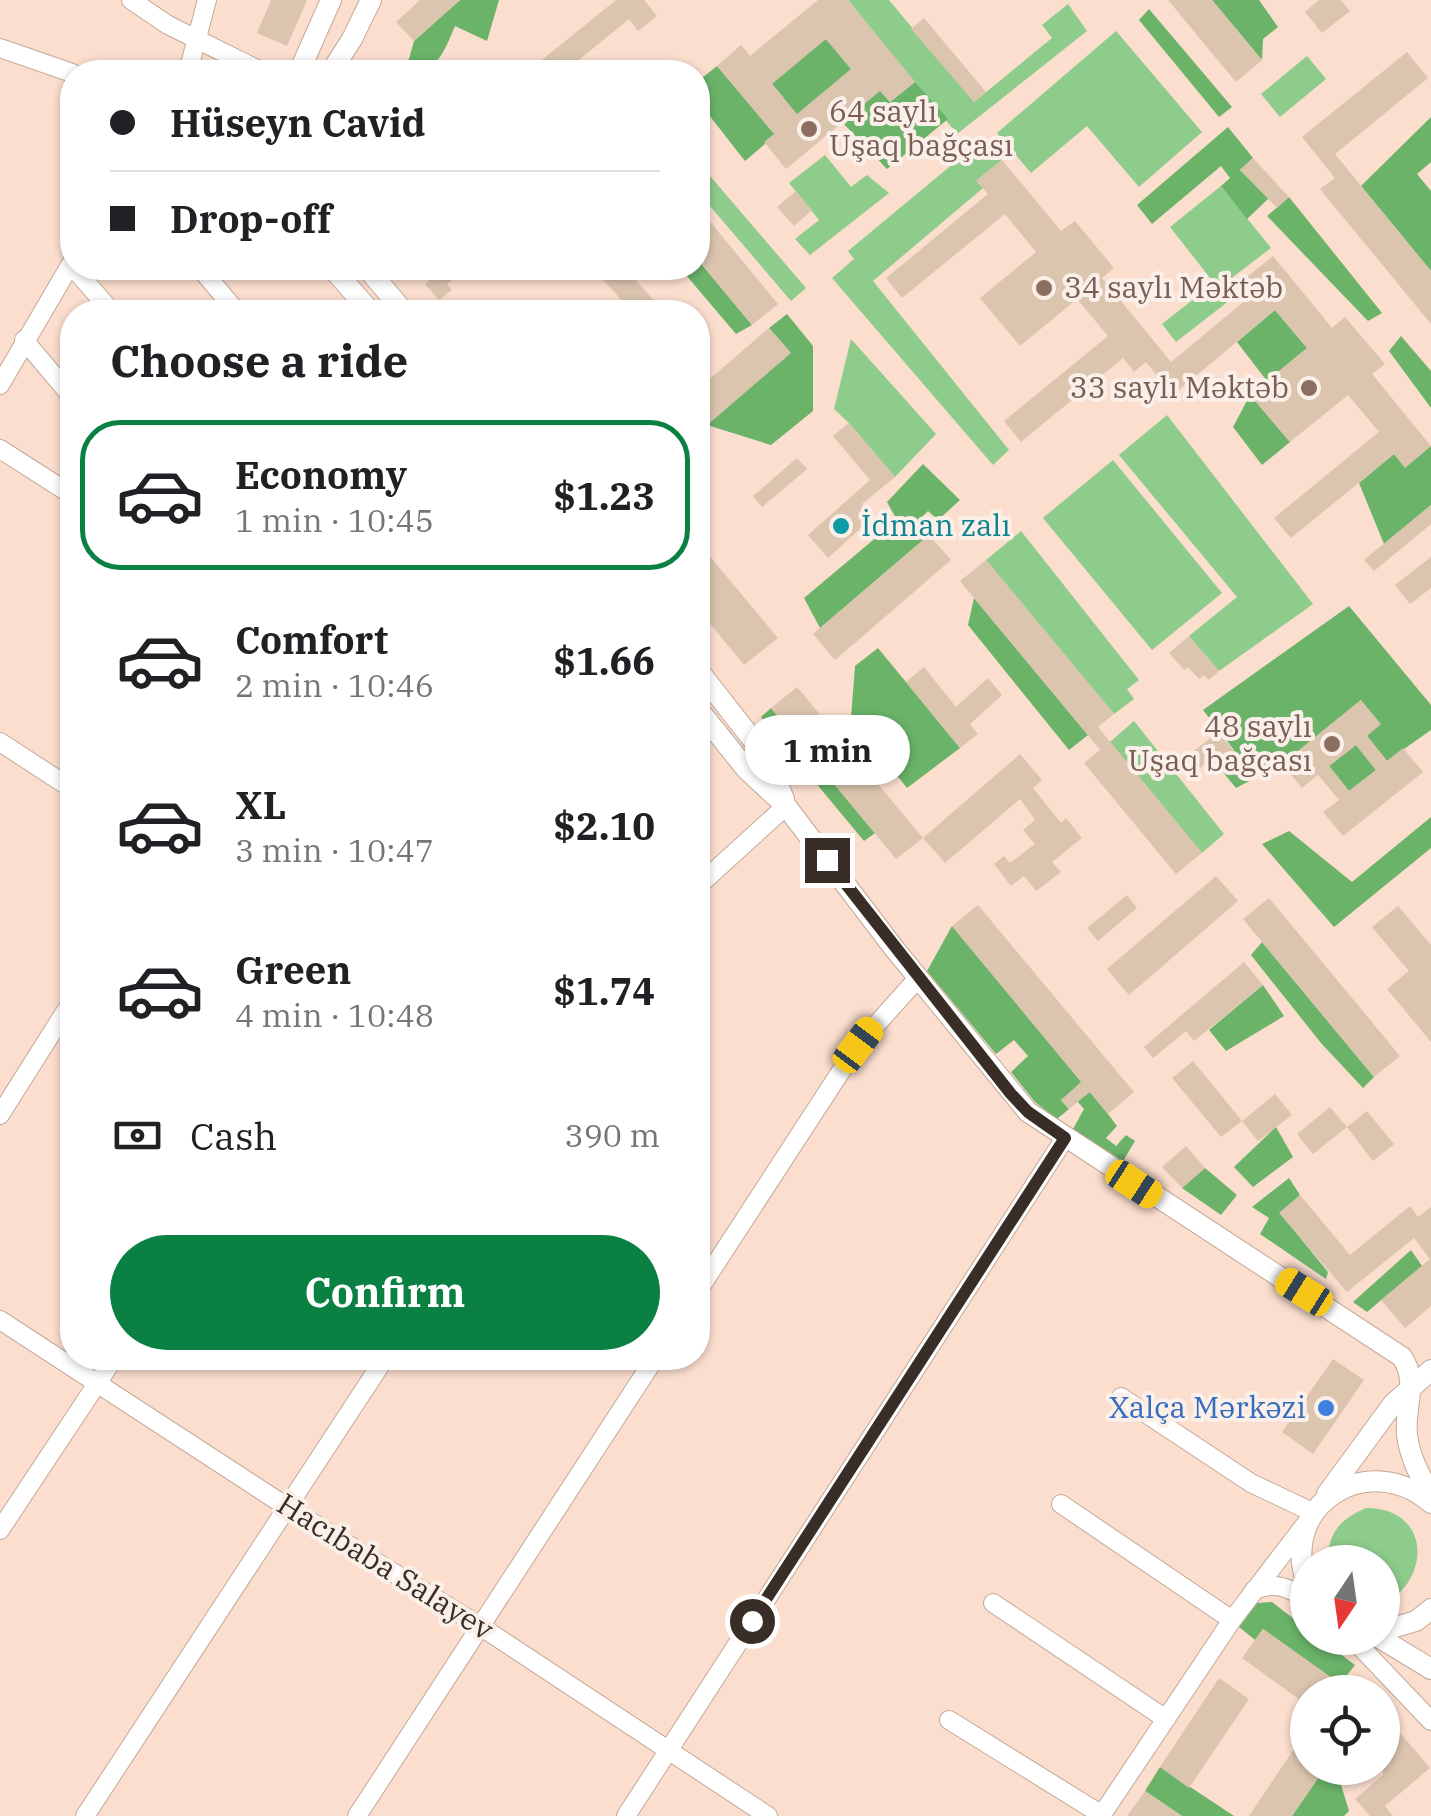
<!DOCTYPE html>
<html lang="en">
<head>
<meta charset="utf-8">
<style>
  :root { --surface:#fff; --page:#f6f6f6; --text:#202124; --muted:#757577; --line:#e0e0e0; --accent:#0b8043 }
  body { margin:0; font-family:"IBM Plex Serif",serif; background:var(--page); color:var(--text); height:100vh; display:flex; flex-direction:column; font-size:38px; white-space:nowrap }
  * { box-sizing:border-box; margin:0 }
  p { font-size:32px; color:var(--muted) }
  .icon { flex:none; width:55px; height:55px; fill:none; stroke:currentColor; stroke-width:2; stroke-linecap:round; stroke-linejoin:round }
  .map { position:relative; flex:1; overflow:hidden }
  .details { position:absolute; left:60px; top:300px; width:650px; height:1070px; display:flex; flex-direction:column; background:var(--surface); border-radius:40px; box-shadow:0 2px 8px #0004 }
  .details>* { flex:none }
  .top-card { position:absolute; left:60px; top:60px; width:650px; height:220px; border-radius:40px; box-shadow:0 2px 8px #0004; display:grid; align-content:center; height:220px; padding:0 50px; background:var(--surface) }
  .needle { width:65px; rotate:193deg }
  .fabs { position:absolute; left:1290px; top:1545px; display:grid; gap:20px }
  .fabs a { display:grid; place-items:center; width:110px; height:110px; border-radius:50%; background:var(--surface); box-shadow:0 2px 8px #0004; font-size:50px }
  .end { position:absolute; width:45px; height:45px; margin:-22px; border:12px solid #382e27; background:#fff; box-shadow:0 0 0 5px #fff }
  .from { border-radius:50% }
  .bubble { position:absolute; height:70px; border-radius:35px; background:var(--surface); box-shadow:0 2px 8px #0004; font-size:32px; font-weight:700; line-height:70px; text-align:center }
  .car { position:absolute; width:30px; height:60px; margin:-30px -15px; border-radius:12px; box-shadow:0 0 8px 2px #0007; background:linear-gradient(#f5c518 24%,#345 0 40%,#f5c518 0 76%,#345 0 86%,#f5c518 0) }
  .top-card b { display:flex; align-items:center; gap:35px; height:95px; font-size:38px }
  .top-card b+b { border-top:2px solid var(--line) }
  .top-card i { width:25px; height:25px; background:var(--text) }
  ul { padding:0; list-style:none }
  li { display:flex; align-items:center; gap:30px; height:150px; margin:0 20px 15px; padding:0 30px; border:5px solid transparent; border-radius:40px }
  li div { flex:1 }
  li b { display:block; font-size:38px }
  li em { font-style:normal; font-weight:700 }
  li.on { border-color:var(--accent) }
  li>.icon { width:90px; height:90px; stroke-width:1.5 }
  h2 { padding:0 50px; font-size:45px; line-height:120px }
  .pay { display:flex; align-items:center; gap:25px; height:110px; padding:0 50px; font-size:38px }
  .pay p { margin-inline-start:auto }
  .action { display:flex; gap:20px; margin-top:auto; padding:20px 50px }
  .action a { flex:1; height:115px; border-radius:60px; background:var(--accent); color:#fff; font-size:40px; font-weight:700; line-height:115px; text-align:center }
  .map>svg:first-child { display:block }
  .green { fill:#8dcc8b }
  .forest { fill:#6ab369 }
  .building { fill:#dbc5af; fill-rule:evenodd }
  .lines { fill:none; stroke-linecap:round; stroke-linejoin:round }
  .minor-casing { stroke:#c3a898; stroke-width:20 }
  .major-casing { stroke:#c3a898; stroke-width:22 }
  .minor { stroke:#fff; stroke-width:18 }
  .major { stroke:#fff; stroke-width:20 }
  .route { stroke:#382e27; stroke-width:12 }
  .education-dot { fill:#8d6e63; stroke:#fbf0e9; stroke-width:4 }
  .culture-dot { fill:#0f9aa8; stroke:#fbf0e9; stroke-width:4 }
  .shop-dot { fill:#3f7fe0; stroke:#fbf0e9; stroke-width:4 }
  .labels { text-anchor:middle; stroke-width:8; stroke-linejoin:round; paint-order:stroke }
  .education-label { font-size:30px; fill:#785e54; stroke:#fbf0e9; text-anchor:start }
  .culture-label { font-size:30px; fill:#0d838f; stroke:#fbf0e9; text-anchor:start }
  .shop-label { font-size:30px; fill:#366cbe; stroke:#fbf0e9; text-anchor:end }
  .street-label { font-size:30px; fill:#382e27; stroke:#fbf0e9 }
</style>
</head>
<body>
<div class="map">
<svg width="1431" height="1816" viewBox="0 0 1431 1816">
  <rect width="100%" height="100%" fill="#fbdece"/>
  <g class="green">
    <path d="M848 0H889L974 102 1052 38 1042 25 1068 4 1087 31 957 134Z"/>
    <path d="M1116 31 1202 132 1139 187 1087 126 1031 173 997 133Z"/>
    <path d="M1307 56 1326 79 1280 117 1261 94Z"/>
    <path d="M983 139 1002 160 977 180 983 188 873 281 1009 450 993 465 832 278 854 259 848 251Z"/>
    <path d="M825 155 851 187 867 175 889 193 810 255 795 239 819 220 789 183Z"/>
    <path d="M698 162 806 288 791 301 698 192Z"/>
    <path d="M1221 186 1271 248 1229 280 1239 293 1176 342 1162 324 1214 283 1170 227Z"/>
    <path d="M851 339 936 434 895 477 849 423 834 409Z"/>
    <path d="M1167 415 1313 604 1219 671 1189 636 1237 597 1119 455Z"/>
    <path d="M1113 460 1222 593 1152 650 1043 518Z"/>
    <path d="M1021 531 1139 680 1127 689 1134 699 1114 714 986 560Z"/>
    <path d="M1134 721 1224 834 1202 853 1110 742Z"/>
    <path d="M1366 1508C1431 1508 1431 1579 1385 1603L1382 1562H1328C1327 1534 1340 1519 1366 1508Z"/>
  </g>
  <g class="forest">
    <path d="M460 0H499L487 41 455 26C439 64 436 72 393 72L409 59 414 41Z"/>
    <path d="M1212 0H1259L1278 27 1263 39 1262 60Z"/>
    <path d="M1149 9 1232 107 1219 117 1139 20Z"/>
    <path d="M826 39 858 77 844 76 745 161 698 101V81L717 66 761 118 784 98 764 75Z"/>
    <path d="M871 80 890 102 915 82 948 119 887 169 842 122Z"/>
    <path d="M1431 117V162L1417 174 1431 191V271L1361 186Z"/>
    <path d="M1228 127 1253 158 1240 170 1269 198 1247 219 1221 186 1230 178 1221 166 1152 224 1137 205Z"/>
    <path d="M1289 197 1382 313 1368 321 1267 216Z"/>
    <path d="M698 260 752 325 736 334 680 268H698Z"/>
    <path d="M1275 310 1307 348 1267 381 1237 342Z"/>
    <path d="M787 314 813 346V411L771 445 707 425 790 352 769 328Z"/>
    <path d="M1401 336 1431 371V408L1389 351Z"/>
    <path d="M1250 395 1290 442 1262 465 1233 427Z"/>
    <path d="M1431 446V505L1384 544 1359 483 1394 454 1405 467Z"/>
    <path d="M923 464 960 500 938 520 928 511 920 519 930 529 929 535 820 628 804 598 897 520 887 502Z"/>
    <path d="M974 598 1088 735 1069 750 968 625Z"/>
    <path d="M1349 606 1431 705V730L1387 761 1367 736 1361 700 1282 764 1236 788 1217 765 1234 750 1203 710Z"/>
    <path d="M878 648 960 748 907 788 851 718 855 666Z"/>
    <path d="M771 708 875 833 864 841 761 717Z"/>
    <path d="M1356 745 1376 770 1349 791 1329 766Z"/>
    <path d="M1431 817V848L1334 927 1262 844 1289 831 1352 882Z"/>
    <path d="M952 926 1108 1114 1117 1126 1106 1138 1116 1146 1126 1135 1135 1141 1123 1161 1073 1129 1084 1109 1070 1093 1061 1100 1069 1109 1057 1119 1035 1102 1011 1072 1028 1056 1014 1040 996 1054 927 971Z"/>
    <path d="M1262 942 1374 1077 1363 1088 1321 1043 1251 955Z"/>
    <path d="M1263 985 1284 1016 1226 1051 1209 1030Z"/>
    <path d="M1276 1127 1293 1157 1253 1187 1234 1167Z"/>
    <path d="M1205 1168 1237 1195 1221 1215 1182 1188Z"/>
    <path d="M1289 1178 1300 1195 1280 1213 1328 1272 1326 1279 1260 1234 1269 1218 1252 1207Z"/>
    <path d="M1411 1250 1422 1266 1367 1312 1353 1302Z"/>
    <path d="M1272 1602 1307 1629 1308 1638H1319L1355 1665 1340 1684 1263 1629 1255 1640 1239 1627 1257 1603Z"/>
    <path d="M1160 1767 1234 1816H1182L1145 1791Z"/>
    <path d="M1325 1768H1336L1349 1811 1344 1816H1292Z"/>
  </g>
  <g class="building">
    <path d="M271 0H307L287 46 257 33Z"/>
    <path d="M420 0H460L414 41 396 22Z"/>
    <path d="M616 0H644L657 16 638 31 629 19 564 72H527Z"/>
    <path d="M818 0H848L915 82 890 102 880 91 786 169 764 142 774 134 717 66 741 45 750 56ZM826 39 851 69 797 114 772 84Z"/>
    <path d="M1168 0H1212L1262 60 1236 82Z"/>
    <path d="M1319 0H1341L1350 11 1322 33 1305 12Z"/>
    <path d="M924 18 986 92 974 102 911 29Z"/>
    <path d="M1407 52 1428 78 1335 154 1431 271V324L1320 189 1335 178 1302 137Z"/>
    <path d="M1253 158 1289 197 1277 208 1240 170Z"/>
    <path d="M1002 160 1061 231 1075 221 1114 268 1102 278 1171 362 1258 290 1247 277 1273 256 1332 328 1345 317 1385 364 1372 374 1431 446 1405 468 1394 454 1291 538 1274 518 1379 432 1348 395 1290 442 1250 395 1307 348 1275 310 1173 395 1146 362 1134 372 1123 358 1021 442 1004 421 1108 336 1077 299 1020 346 980 298 1036 252 1005 214 902 298 886 278 988 194 976 181Z"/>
    <path d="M796 191 812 210 794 226 777 207Z"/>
    <path d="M698 207 778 304 752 325 698 260Z"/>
    <path d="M418 268H468L447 284 452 290 439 300 425 284 429 281Z"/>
    <path d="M608 268H625L656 303 645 312H632L599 275Z"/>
    <path d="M769 328 791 353 698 433V389Z"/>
    <path d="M849 423 895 477 862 504 873 517 828 558 808 535 870 480 833 436Z"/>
    <path d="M797 458 807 469 762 507 753 496Z"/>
    <path d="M1431 505V524L1374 571 1364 560Z"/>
    <path d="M929 535 951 560 835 660 813 634Z"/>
    <path d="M708 554 778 638 744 665 698 609V563Z"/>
    <path d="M1431 557V588L1410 604 1395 585Z"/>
    <path d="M986 560 1114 714 1098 727 1202 853 1176 874 1084 763 1100 750 960 581Z"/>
    <path d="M1189 636 1219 671 1209 680 1204 675 1199 679 1188 667 1184 670 1169 653Z"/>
    <path d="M924 667 956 707 988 678 1002 695 970 724 978 734 960 748 906 682Z"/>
    <path d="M797 687 923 838 896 859 771 708Z"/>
    <path d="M1361 700 1381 724 1367 736 1387 761 1403 748 1423 772 1343 836 1323 812 1339 800 1318 775 1302 788 1282 764ZM1356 745 1376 770 1349 791 1329 766Z"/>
    <path d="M1218 732 1234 751 1217 765 1212 759 1200 768 1189 755Z"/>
    <path d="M1020 754 1042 780 1033 788 1061 823 1066 818 1082 838 1052 862 1061 872 1036 891 1024 876 1011 886 994 864 1004 856 1010 863 1035 844 1023 830 1035 820 1020 799 945 863 923 838Z"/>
    <path d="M1216 876 1238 901 1129 995 1107 969Z"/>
    <path d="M1127 895 1137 908 1098 941 1087 928Z"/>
    <path d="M1269 898 1400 1056 1374 1077 1243 919Z"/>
    <path d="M978 905 1134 1092 1108 1114 1090 1092 1069 1109 1061 1100 1081 1082 952 926Z"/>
    <path d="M1398 906 1431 945V1042L1387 989 1409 971 1372 927Z"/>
    <path d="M1244 962 1263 985 1194 1041 1186 1031 1153 1058 1144 1047Z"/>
    <path d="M1193 1061 1242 1121 1221 1137 1172 1078Z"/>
    <path d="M1275 1094 1292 1115 1258 1141 1242 1121Z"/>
    <path d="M1330 1107 1347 1127 1313 1154 1297 1134Z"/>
    <path d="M1367 1111 1394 1144 1373 1161 1347 1127Z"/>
    <path d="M1186 1146 1205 1168 1182 1188 1162 1167Z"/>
    <path d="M1300 1195 1350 1255 1410 1206 1418 1217 1431 1207V1306L1405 1328 1381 1300 1430 1259 1414 1238 1347 1292 1279 1213Z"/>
    <path d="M1333 1359 1364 1380 1313 1454 1282 1432Z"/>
    <path d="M1263 1629 1352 1692H1308V1706L1242 1658Z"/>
    <path d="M1219 1678 1249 1699 1189 1788 1160 1767Z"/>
    <path d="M1394 1726 1430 1768 1385 1806 1393 1816H1370L1355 1799 1383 1775 1382 1734Z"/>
    <path d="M1308 1728V1768H1325L1292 1816H1249Z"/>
    <path d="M1145 1791 1182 1816H1127Z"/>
  </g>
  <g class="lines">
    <defs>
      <g id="minor">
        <path d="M131 0 168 25 263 72"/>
        <path d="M0 48 72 73"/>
        <path d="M188 72 207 0"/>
        <path d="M71 265 112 312"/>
        <path d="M200 268 237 312"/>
        <path d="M24 340 72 397"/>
        <path d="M0 385 72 262"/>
        <path d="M0 449 72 495"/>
        <path d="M0 742 72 789"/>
        <path d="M698 886 786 806"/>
        <path d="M0 1115 72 1001"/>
        <path d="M698 1291 858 1045 918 978"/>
        <path d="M0 1320 287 1507 480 1626 768 1816"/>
        <path d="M1061 1504 1232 1620"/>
        <path d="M0 1530 114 1358"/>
        <path d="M1254 1590C1275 1581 1289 1588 1308 1599"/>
        <path d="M993 1603 1166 1719"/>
        <path d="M1352 1638 1431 1721"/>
        <path d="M949 1720 1102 1815"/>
        <path d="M85 1816 385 1358"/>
        <path d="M357 1816 655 1358"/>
        <path d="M626 1816 1065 1138"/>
        <path d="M1101 1816 1232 1620 1314 1513 1251 1483 1121 1397"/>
      </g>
      <g id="major">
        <path d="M299 72 331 0"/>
        <path d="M331 72 352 39 371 0"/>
        <path d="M332 268 371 312"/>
        <path d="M367 268 404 312"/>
        <path d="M698 670 767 758 784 799"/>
        <path d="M698 709 747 770 786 806 893 947 1028 1112 1402 1357C1419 1382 1404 1407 1407 1435 1410 1458 1420 1476 1431 1495"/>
        <path d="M1327 1494 1393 1404 1431 1370"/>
        <path d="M1308 1585C1276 1506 1368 1448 1431 1503"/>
        <path d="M1382 1631 1416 1621 1431 1609"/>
        <path d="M1380 1638 1431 1669"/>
      </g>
    </defs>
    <use href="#minor" class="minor-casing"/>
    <use href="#major" class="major-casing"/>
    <use href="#minor" class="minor"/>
    <use href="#major" class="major"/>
  </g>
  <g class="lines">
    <path class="route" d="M752 1621 1065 1138 1028 1112 1011 1094 827 860"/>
  </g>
  <g class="education-dot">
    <circle cx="809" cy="129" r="10"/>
    <circle cx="1044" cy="288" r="10"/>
    <circle cx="1309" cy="388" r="10"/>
    <circle cx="1332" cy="744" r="10"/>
  </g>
  <circle class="culture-dot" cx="841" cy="526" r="10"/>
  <circle class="shop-dot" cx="1326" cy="1408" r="10"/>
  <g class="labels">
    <g class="education-label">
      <text x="829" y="122">64 saylı<tspan x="829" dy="34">Uşaq bağçası</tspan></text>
      <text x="1064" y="298">34 saylı Məktəb</text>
      <text x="1289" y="398" text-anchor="end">33 saylı Məktəb</text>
      <text x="1312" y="737" text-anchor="end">48 saylı<tspan x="1312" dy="34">Uşaq bağçası</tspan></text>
    </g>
    <g class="culture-label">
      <text x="861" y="536">İdman zalı</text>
    </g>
    <g class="shop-label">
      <text x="1306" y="1418">Xalça Mərkəzi</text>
    </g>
    <g class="street-label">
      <text transform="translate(385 1567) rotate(32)" y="10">Hacıbaba Salayev</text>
    </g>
  </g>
</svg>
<div class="fabs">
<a><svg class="needle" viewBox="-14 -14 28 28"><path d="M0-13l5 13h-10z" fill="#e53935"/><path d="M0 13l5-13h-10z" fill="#757577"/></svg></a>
<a><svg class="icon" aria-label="locate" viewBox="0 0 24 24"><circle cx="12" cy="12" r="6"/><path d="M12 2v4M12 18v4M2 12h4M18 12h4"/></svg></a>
</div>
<i class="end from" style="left:752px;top:1621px"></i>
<i class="end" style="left:827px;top:860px"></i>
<div class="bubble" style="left:745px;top:715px;width:165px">1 min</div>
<i class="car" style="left:858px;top:1045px;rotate:37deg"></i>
<i class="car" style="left:1134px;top:1184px;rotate:123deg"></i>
<i class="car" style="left:1304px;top:1292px;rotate:302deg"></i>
<div class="top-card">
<b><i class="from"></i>Hüseyn Cavid</b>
<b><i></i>Drop-off</b>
</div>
<section class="details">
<h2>Choose a ride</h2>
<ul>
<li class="on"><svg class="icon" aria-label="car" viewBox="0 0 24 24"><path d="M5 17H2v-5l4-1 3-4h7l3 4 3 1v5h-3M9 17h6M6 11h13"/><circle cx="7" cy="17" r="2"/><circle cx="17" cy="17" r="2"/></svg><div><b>Economy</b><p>1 min · 10:45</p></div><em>$1.23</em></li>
<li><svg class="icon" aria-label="car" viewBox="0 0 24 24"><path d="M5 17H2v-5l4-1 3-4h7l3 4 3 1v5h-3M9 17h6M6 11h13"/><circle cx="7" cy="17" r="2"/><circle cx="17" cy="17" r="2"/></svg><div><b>Comfort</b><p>2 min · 10:46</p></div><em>$1.66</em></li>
<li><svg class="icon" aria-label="car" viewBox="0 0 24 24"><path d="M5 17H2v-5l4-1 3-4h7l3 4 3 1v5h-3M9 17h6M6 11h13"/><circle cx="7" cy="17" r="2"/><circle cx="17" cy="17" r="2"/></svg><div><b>XL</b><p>3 min · 10:47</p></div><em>$2.10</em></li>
<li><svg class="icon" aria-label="car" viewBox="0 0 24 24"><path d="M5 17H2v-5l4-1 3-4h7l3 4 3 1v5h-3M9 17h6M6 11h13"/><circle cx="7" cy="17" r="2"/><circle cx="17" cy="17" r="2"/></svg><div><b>Green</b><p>4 min · 10:48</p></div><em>$1.74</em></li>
</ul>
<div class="pay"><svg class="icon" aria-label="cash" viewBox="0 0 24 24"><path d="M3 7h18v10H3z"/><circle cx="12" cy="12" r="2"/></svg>Cash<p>390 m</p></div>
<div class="action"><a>Confirm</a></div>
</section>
</div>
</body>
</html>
